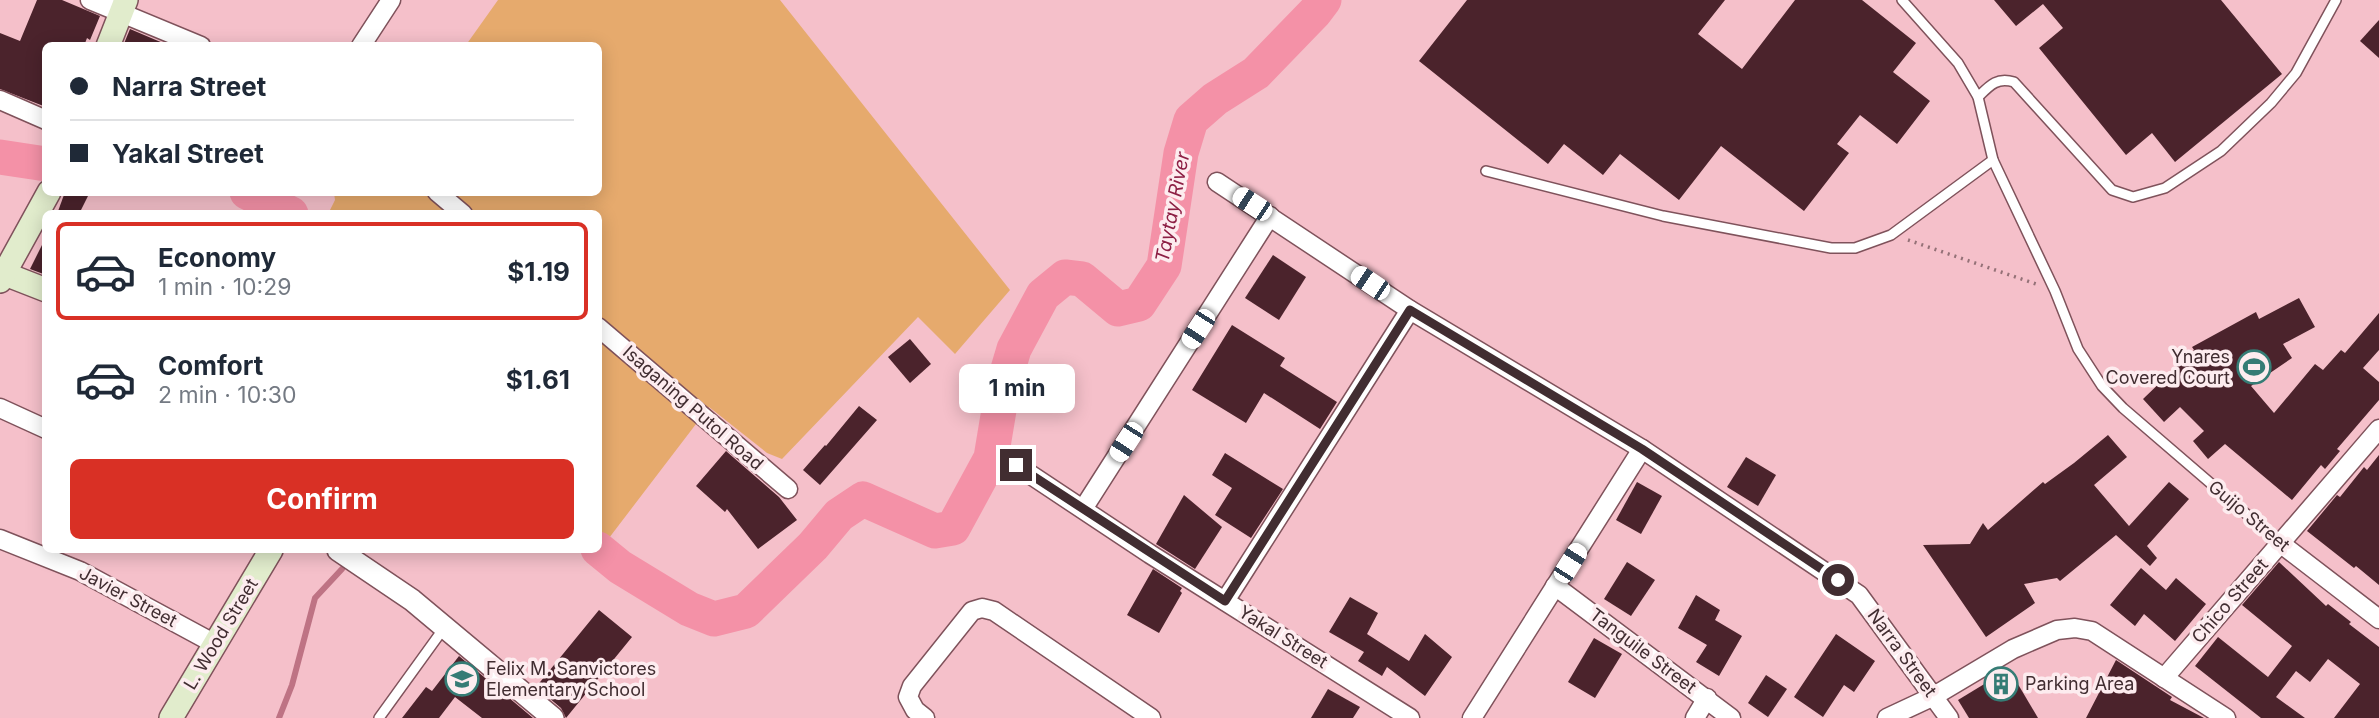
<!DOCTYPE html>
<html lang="en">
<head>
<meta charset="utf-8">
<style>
  :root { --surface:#fff; --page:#f6f6f7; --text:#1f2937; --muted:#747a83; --line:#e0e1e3; --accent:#d93025 }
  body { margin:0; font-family:Inter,sans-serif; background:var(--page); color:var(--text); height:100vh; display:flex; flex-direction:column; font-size:26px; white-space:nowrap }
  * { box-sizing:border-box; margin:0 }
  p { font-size:23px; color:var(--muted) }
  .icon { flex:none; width:38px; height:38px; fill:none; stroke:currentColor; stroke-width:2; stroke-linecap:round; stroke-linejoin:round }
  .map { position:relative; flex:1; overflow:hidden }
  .drawer { position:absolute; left:42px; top:210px; width:560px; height:343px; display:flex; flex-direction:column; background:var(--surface); border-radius:10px; box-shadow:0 4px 18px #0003 }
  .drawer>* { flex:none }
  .top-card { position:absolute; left:42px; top:42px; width:560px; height:154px; border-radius:10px; box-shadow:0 4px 18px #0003; display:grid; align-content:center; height:154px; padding:0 28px; background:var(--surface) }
  .end { position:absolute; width:32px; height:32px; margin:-16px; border:9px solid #412d31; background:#fff; box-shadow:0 0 0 4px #fff }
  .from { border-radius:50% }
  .bubble { position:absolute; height:49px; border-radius:10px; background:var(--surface); box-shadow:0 4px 18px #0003; font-size:23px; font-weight:700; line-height:49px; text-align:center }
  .car { position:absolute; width:21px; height:42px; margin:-21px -10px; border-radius:9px; box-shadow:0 0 5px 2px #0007; background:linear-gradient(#fff 24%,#345 0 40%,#fff 0 76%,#345 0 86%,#fff 0) }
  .top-card b { display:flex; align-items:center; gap:24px; height:66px; font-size:26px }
  .top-card b+b { border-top:2px solid var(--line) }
  .top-card i { width:18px; height:18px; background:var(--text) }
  ul { padding:12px 0 0; list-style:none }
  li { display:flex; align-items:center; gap:21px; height:98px; margin:0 14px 10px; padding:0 14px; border:4px solid transparent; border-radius:10px }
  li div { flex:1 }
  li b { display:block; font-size:26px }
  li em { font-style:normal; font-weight:700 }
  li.selected { border-color:var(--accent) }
  li>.icon { width:63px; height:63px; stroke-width:1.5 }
  .action { display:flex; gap:14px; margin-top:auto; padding:14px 28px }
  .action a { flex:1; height:80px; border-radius:10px; background:var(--accent); color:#fff; font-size:28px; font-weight:700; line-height:80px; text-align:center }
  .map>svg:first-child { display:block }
  .grass { fill:#e6aa6d }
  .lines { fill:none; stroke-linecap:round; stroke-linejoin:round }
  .stream { stroke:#be7384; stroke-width:6 }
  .river { stroke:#f491a7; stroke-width:35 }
  .building { fill:#4b232c }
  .service-casing { stroke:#7f525b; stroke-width:12 }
  .minor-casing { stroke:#7f525b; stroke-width:21 }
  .tertiary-casing { stroke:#7f525b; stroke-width:24 }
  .secondary-casing { stroke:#7f525b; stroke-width:26 }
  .path { stroke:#947177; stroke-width:3.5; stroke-dasharray:2 5; stroke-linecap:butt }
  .service { stroke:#fff; stroke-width:9 }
  .minor { stroke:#fff; stroke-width:18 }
  .tertiary { stroke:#fff; stroke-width:21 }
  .secondary { stroke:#e1eccc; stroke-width:23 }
  .route { stroke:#412d31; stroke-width:9 }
  .labels { text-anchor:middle; stroke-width:7; stroke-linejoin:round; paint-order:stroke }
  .poi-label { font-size:18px; fill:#412d31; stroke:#fdecef; text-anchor:start }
  .street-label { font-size:18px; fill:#412d31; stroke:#fdecef }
  .water-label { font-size:19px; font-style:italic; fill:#8d2045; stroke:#fdecef }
</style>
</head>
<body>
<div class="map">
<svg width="2379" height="718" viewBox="0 0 2379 718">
  <rect width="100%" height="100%" fill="#f5c0ca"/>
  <path class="grass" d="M498 0H780L1010 290 955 354 918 317 782 459 767 453 709 407 609 538 598 530V214H328L335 200 334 193 598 192V46L466 45Z"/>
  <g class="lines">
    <path class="stream" d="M279 718 292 685 315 598 342 569"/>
    <g class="river">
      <path d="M0 157 46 164"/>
      <path d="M247 192 291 214"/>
      <path d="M598 549 620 567 689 609 714 619 746 611 813 546 839 515 863 499 935 531 953 528 991 458 1003 386 1014 349 1043 295 1065 277 1082 279 1118 309 1139 304 1164 266 1181 153 1191 120 1215 99 1256 73 1315 12 1324 0"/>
    </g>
  </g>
  <g class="building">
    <path d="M37 0H62L100 16 90 40 87 38 84 46H46V107L0 89V33L20 41Z"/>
    <path d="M1467 0H1725L1698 34 1742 69 1795 0H1862L1916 43 1893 72 1930 101 1897 144 1860 115 1837 144 1849 153 1804 211 1721 146 1679 200 1620 154 1603 175 1564 144 1548 164 1419 61Z"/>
    <path d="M1994 0H2221L2282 74 2175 162 2152 133 2126 155 2039 48 2063 28 2043 4 2016 26Z"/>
    <path d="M2379 20V58L2360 41Z"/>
    <path d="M130 29 170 46H123Z"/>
    <path d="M65 192H90L79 214H57Z"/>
    <path d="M46 237V275L30 269Z"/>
    <path d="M1273 255 1306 277 1279 320 1245 298Z"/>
    <path d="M2299 298 2315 327 2283 344 2292 358 2251 386 2274 413 2315 364 2323 370 2341 350 2345 353 2379 313V350L2363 368 2379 382V400L2337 449 2340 451 2325 469 2321 465 2292 500 2225 444 2208 459 2193 441 2204 431 2180 407 2164 422 2143 399 2194 350 2192 347 2256 312 2259 319Z"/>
    <path d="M1232 325 1285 358 1280 366 1337 402 1320 429 1264 393 1246 423 1192 390Z"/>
    <path d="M910 339 931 364 910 383 888 357Z"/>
    <path d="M859 406 877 420 820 485 803 470 825 445 826 446Z"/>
    <path d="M2108 435 2127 457 2094 485 2129 526 2169 482 2189 499 2147 546 2157 558 2150 566 2116 535 2060 581 2057 578 2024 584 2035 603 1986 637 1923 545 1970 544 1983 523 1988 530 2043 482 2045 484 2074 463Z"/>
    <path d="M726 451 779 497 797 520 758 549 727 509 725 512 696 486Z"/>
    <path d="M1225 453 1283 489 1251 538 1215 515 1232 488 1212 475Z"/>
    <path d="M2379 455V585L2356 566 2354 568 2307 531 2337 495 2340 497 2364 467 2367 470Z"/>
    <path d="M1746 457 1776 475 1758 506 1727 487Z"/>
    <path d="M1637 482 1662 496 1641 534 1616 520Z"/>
    <path d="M1184 495 1222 527 1195 569 1156 544Z"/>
    <path d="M1627 562 1655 580 1631 616 1604 599Z"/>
    <path d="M2279 562 2326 606 2328 604 2351 622 2349 624 2379 647V718H2334L2360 684 2328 659 2310 682 2296 671 2276 697 2305 718H2261L2195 666 2218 637 2268 677 2292 646 2242 605Z"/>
    <path d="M2141 568 2166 590 2176 578 2206 604 2175 641 2144 614 2135 626 2110 605Z"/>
    <path d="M1153 569 1182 588 1180 591 1182 593 1159 633 1127 615Z"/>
    <path d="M1696 595 1720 610 1715 620 1742 636 1719 676 1696 662 1707 645 1678 628Z"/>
    <path d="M1350 597 1378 613 1367 634 1409 661 1425 634 1452 657 1425 696 1387 667 1382 676 1358 661 1364 652 1329 632Z"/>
    <path d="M599 610 632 637 566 718 561 708 536 687Z"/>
    <path d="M1836 634 1875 661 1854 692 1844 685 1823 717 1794 697Z"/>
    <path d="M1594 638 1622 654 1595 698 1568 682Z"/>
    <path d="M459 656 533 718H482L455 697 439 718H402L426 687 432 691Z"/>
    <path d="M2116 660 2172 697 2170 700 2204 718H2086Z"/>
    <path d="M2009 669 2038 718H1969L1958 700Z"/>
    <path d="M1766 675 1787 689 1768 717 1748 703Z"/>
    <path d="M1328 689 1360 707 1353 718H1311Z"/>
  </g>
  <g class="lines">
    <defs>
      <g id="service">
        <path d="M1902 0 1958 63 1978 97 1993 160 2055 291 2078 349 2102 386 2123 408 2280 543"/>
        <path d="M1978 97C1990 85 1997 77 2014 82L2112 190 2133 197 2165 188 2221 151 2271 103 2296 73 2336 0"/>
        <path d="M1486 171 1663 216 1831 248H1855L1891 235 1993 160"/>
        <path d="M379 718 444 628"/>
      </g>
      <g id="minor">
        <path d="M90 0 201 46"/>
        <path d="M361 46 391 0"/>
        <path d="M0 100 46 120"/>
        <path d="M1217 182 1410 310 1642 449 1859 595 1949 718"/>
        <path d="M437 192 463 214"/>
        <path d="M598 327 788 489"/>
        <path d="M0 408 46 429"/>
        <path d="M1016 465 1150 554 1410 718"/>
        <path d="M1083 509 1270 216"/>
        <path d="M0 539 80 571 215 644"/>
        <path d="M2280 543 2379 619"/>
        <path d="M1555 586 1731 718"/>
        <path d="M1225 601 1410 310"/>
        <path d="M2164 678 2379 429"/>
        <path d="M925 718 915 710 908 697 912 686 972 611 982 608 994 611 1151 718"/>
        <path d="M1472 718 1642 449"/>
        <path d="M1695 718 1707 698"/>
        <path d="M1887 718 1934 696 2013 649 2057 630 2075 628 2092 631 2226 718"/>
      </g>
      <path id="tertiary" d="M338 550 412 600 553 718"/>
      <g id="secondary">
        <path d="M108 46 126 0"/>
        <path d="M5 274 46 290"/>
        <path d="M0 281 49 192"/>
        <path d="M171 718 271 550"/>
      </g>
    </defs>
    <use href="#service" class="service-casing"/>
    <use href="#minor" class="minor-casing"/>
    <use href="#tertiary" class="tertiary-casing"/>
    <use href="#secondary" class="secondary-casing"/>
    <path class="path" d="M1908 240 2036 284"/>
    <use href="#service" class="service"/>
    <use href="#minor" class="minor"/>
    <use href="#tertiary" class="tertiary"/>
    <use href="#secondary" class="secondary"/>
  </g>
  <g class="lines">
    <path class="route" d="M1016 465 1225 601 1410 310 1642 449 1838 580"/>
  </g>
  <defs>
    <symbol id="stadium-ring" viewBox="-11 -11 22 22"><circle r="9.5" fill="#fdecef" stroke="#357c75" stroke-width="1.5"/><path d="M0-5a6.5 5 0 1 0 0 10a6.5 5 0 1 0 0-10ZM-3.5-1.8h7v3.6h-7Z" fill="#357c75"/></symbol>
    <symbol id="school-ring" viewBox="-11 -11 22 22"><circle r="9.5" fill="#fdecef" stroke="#357c75" stroke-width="1.5"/><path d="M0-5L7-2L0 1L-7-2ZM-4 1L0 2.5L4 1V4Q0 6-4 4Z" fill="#357c75"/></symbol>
    <symbol id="building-ring" viewBox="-11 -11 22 22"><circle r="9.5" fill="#fdecef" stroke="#357c75" stroke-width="1.5"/><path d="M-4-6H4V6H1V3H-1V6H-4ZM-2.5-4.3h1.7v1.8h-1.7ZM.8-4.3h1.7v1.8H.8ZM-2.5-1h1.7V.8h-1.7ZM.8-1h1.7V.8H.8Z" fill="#357c75"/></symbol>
  </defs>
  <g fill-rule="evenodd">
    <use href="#stadium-ring" x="2235" y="348" width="38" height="38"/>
    <use href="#school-ring" x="443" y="660" width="38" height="38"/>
    <use href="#building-ring" x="1982" y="665" width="38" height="38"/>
  </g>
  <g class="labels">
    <g class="poi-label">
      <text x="2230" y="363" text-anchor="end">Ynares<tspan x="2230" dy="21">Covered Court</tspan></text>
      <text x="486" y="675">Felix M. Sanvictores<tspan x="486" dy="21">Elementary School</tspan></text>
      <text x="2025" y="690">Parking Area</text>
    </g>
    <g class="street-label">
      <text transform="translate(693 408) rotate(41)" y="6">Isaganing Putol Road</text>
      <text transform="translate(2249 516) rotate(40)" y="6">Guijo Street</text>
      <text transform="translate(128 597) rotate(28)" y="6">Javier Street</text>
      <text transform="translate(2230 601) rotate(-49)" y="6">Chico Street</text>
      <text transform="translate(221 634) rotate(-59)" y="6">L. Wood Street</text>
      <text transform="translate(1283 637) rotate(32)" y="6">Yakal Street</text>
      <text transform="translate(1643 651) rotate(37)" y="6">Tanguile Street</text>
      <text transform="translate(1902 653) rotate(54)" y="6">Narra Street</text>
    </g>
    <g class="water-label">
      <text transform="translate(1172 207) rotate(-79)" y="7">Taytay River</text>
    </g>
  </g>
</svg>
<i class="end from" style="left:1838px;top:580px"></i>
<i class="end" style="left:1016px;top:465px"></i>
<div class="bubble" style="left:959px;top:364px;width:116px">1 min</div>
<i class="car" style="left:1252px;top:204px;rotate:303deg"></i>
<i class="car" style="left:1370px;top:283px;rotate:304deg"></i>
<i class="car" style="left:1198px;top:329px;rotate:213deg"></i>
<i class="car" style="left:1126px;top:442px;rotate:213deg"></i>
<i class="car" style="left:1570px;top:563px;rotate:32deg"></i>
<div class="top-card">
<b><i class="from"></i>Narra Street</b>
<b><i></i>Yakal Street</b>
</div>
<section class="drawer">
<ul>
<li class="selected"><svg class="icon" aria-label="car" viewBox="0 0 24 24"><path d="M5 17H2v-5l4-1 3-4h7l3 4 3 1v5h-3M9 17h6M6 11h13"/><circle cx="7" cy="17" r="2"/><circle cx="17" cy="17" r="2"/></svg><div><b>Economy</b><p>1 min · 10:29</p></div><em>$1.19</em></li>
<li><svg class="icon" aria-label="car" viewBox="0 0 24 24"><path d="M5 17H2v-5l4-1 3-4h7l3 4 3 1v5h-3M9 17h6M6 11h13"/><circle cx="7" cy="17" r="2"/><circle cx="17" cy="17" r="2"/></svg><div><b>Comfort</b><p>2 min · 10:30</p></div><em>$1.61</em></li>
</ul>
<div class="action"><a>Confirm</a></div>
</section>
</div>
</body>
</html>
